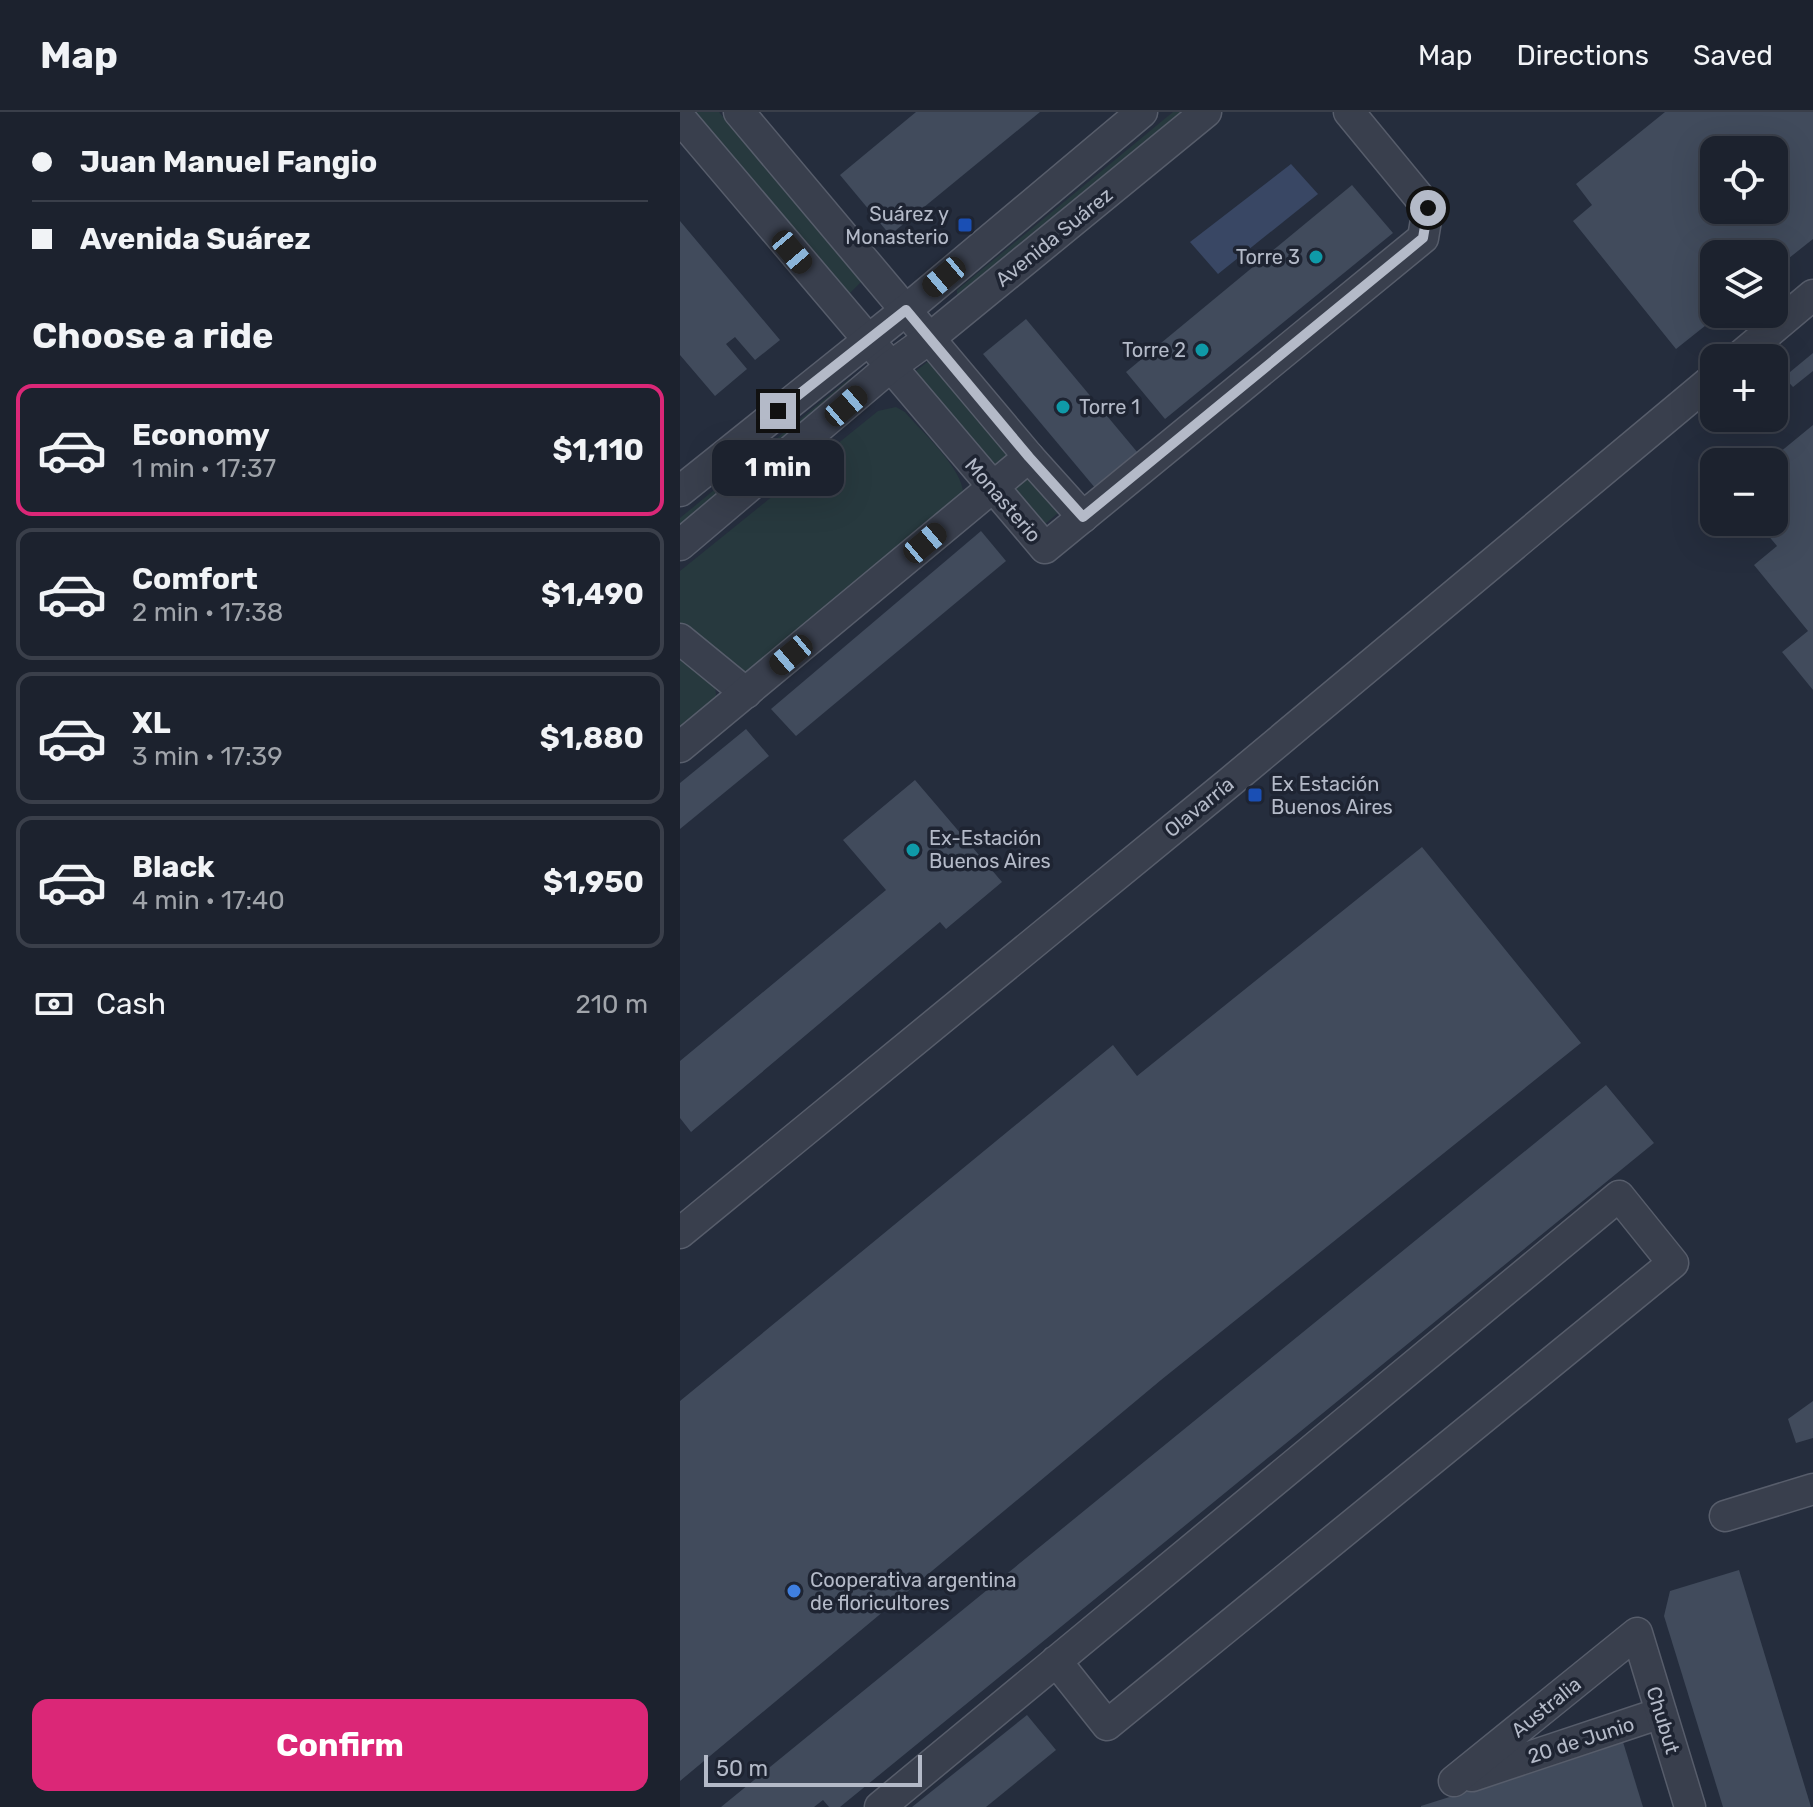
<!DOCTYPE html>
<html lang="en">
<head>
<meta charset="utf-8">
<style>
  :root { --surface:#1c222e; --page:#292f3a; --text:#f1f3f6; --muted:#a0a4aa; --line:#3a3f4a; --accent:#db2777 }
  body { margin:0; font-family:Rubik,sans-serif; background:var(--page); color:var(--text); height:100vh; display:flex; flex-direction:column; font-size:30px; white-space:nowrap }
  * { box-sizing:border-box; margin:0 }
  p { font-size:26px; color:var(--muted) }
  .icon { flex:none; width:44px; height:44px; fill:none; stroke:currentColor; stroke-width:2; stroke-linecap:round; stroke-linejoin:round }
  .map { position:relative; flex:1; overflow:hidden }
  .panel { display:flex; flex-direction:column; background:var(--surface); width:680px }
  .panel>* { flex:none }
  .banner { display:grid; align-content:center; height:176px; padding:0 32px; background:var(--surface) }
  .tools { position:absolute; left:1020px; top:24px; display:grid; gap:16px }
  .tools a { display:grid; place-items:center; width:88px; height:88px; border-radius:16px; background:var(--surface); box-shadow:0 8px 32px #0002,0 0 0 2px var(--line); font-size:40px }
  .scale { position:absolute; left:24px; bottom:20px; width:218px; box-sizing:border-box; padding-left:8px; border:4px solid #b4bac8; border-top:0; font-size:22px; line-height:28px; white-space:nowrap; color:#b4bac8; -webkit-text-stroke:6px #1e2432; paint-order:stroke }
  .end { position:absolute; width:36px; height:36px; margin:-18px; border:10px solid #b4bac8; background:#111; box-shadow:0 0 0 4px #111 }
  .from { border-radius:50% }
  .bubble { position:absolute; height:56px; border-radius:16px; background:var(--surface); box-shadow:0 8px 32px #0002,0 0 0 2px var(--line); font-size:26px; font-weight:700; line-height:56px; text-align:center }
  .car { position:absolute; width:24px; height:48px; margin:-24px -12px; border-radius:10px; box-shadow:0 0 6px 2px #0007; background:linear-gradient(#222 24%,#8ab4d8 0 40%,#222 0 76%,#8ab4d8 0 86%,#222 0) }
  .banner b { display:flex; align-items:center; gap:28px; height:76px; font-size:30px }
  .banner b+b { border-top:2px solid var(--line) }
  .banner i { width:20px; height:20px; background:var(--text) }
  ul { padding:0; list-style:none }
  li { display:flex; align-items:center; gap:24px; height:132px; margin:0 16px 12px; padding:0 16px; border:4px solid var(--line); border-radius:16px }
  li div { flex:1 }
  li b { display:block; font-size:30px }
  li em { font-style:normal; font-weight:700 }
  li.on { border-color:var(--accent) }
  li>.icon { width:72px; height:72px; stroke-width:1.5 }
  h2 { padding:0 32px; font-size:36px; line-height:96px }
  .pay { display:flex; align-items:center; gap:20px; height:88px; padding:0 32px; font-size:30px }
  .pay p { margin-inline-start:auto }
  .primary-button { display:flex; gap:16px; margin-top:auto; padding:16px 32px }
  .primary-button a { flex:1; height:92px; border-radius:16px; background:var(--accent); color:#fff; font-size:32px; font-weight:700; line-height:92px; text-align:center }
  header { display:flex; align-items:center; gap:48px; box-sizing:border-box; height:112px; padding:0 40px; background:var(--surface); border-bottom:2px solid var(--line) }
  header strong { font-size:38px }
  nav { display:flex; gap:44px; margin-inline-start:auto; font-size:28px }
  main { display:flex; flex:1; min-height:0 }
  .map>svg:first-child { display:block }
  .green { fill:#27393e }
  .water { fill:#394764 }
  .building { fill:#414b5c; fill-rule:evenodd }
  .lines { fill:none; stroke-linecap:round; stroke-linejoin:round }
  .minor-casing { stroke:#575d6b; stroke-width:33 }
  .minor { stroke:#393f4d; stroke-width:30 }
  .route { stroke:#b4bac8; stroke-width:10 }
  .transit-dot { fill:#1a4fb4; stroke:#1e2432; stroke-width:3 }
  .culture-dot { fill:#0f9aa8; stroke:#1e2432; stroke-width:3 }
  .shop-dot { fill:#3f7fe0; stroke:#1e2432; stroke-width:3 }
  .labels { text-anchor:middle; stroke-width:7; stroke-linejoin:round; paint-order:stroke }
  .poi-label { font-size:20px; fill:#b4bac8; stroke:#1e2432; text-anchor:start }
  .street-label { font-size:20px; fill:#b4bac8; stroke:#1e2432 }
</style>
</head>
<body>
<header>
<strong>Map</strong>
<nav><a>Map</a><a>Directions</a><a>Saved</a></nav>
</header>
<main>
<section class="panel">
<div class="banner">
<b><i class="from"></i>Juan Manuel Fangio</b>
<b><i></i>Avenida Suárez</b>
</div>
<h2>Choose a ride</h2>
<ul>
<li class="on"><svg class="icon" aria-label="car" viewBox="0 0 24 24"><path d="M5 17H2v-5l4-1 3-4h7l3 4 3 1v5h-3M9 17h6M6 11h13"/><circle cx="7" cy="17" r="2"/><circle cx="17" cy="17" r="2"/></svg><div><b>Economy</b><p>1 min · 17:37</p></div><em>$1,110</em></li>
<li><svg class="icon" aria-label="car" viewBox="0 0 24 24"><path d="M5 17H2v-5l4-1 3-4h7l3 4 3 1v5h-3M9 17h6M6 11h13"/><circle cx="7" cy="17" r="2"/><circle cx="17" cy="17" r="2"/></svg><div><b>Comfort</b><p>2 min · 17:38</p></div><em>$1,490</em></li>
<li><svg class="icon" aria-label="car" viewBox="0 0 24 24"><path d="M5 17H2v-5l4-1 3-4h7l3 4 3 1v5h-3M9 17h6M6 11h13"/><circle cx="7" cy="17" r="2"/><circle cx="17" cy="17" r="2"/></svg><div><b>XL</b><p>3 min · 17:39</p></div><em>$1,880</em></li>
<li><svg class="icon" aria-label="car" viewBox="0 0 24 24"><path d="M5 17H2v-5l4-1 3-4h7l3 4 3 1v5h-3M9 17h6M6 11h13"/><circle cx="7" cy="17" r="2"/><circle cx="17" cy="17" r="2"/></svg><div><b>Black</b><p>4 min · 17:40</p></div><em>$1,950</em></li>
</ul>
<div class="pay"><svg class="icon" aria-label="cash" viewBox="0 0 24 24"><path d="M3 7h18v10H3z"/><circle cx="12" cy="12" r="2"/></svg>Cash<p>210 m</p></div>
<div class="primary-button"><a>Confirm</a></div>
</section>
<div class="map">
<svg width="1133" height="1695" viewBox="0 0 1133 1695">
  <rect width="100%" height="100%" fill="#252d3d"/>
  <g class="green">
    <path d="M12 0H39L182 169 163 188Z"/>
    <path d="M493 0H507L281 185 277 182V178Z"/>
    <path d="M251 247 328 342 309 357 232 262Z"/>
    <path d="M169 267 173 269 0 418V406Z"/>
    <path d="M216 295 225 300C241 319 287 360 283 385L72 561 55 562 0 518V459L198 299Z"/>
    <path d="M344 361 378 401 363 414 328 374Z"/>
    <path d="M0 537 34 569 37 589 0 623Z"/>
  </g>
  <path class="water" d="M611 52 638 82 538 162 510 130Z"/>
  <g class="building">
    <path d="M236 0H360L210 123 160 63Z"/>
    <path d="M985 0H1133V127L1094 158V142H1034V202H1040L996 237 893 109 912 93 896 72ZM1034 38H1094V98H1034Z"/>
    <path d="M672 73 713 121 485 307 446 260Z"/>
    <path d="M0 109 100 228 75 248 55 225 46 232 67 257 35 284 0 243Z"/>
    <path d="M346 207 463 347 421 383 303 242Z"/>
    <path d="M1133 241V259L1113 275 1104 265Z"/>
    <path d="M1133 313V578L1102 540 1128 519 1074 453 1097 434 1077 410H1094V350H1088Z"/>
    <path d="M301 419 326 449 116 624 91 597Z"/>
    <path d="M66 617 89 644 0 717V671Z"/>
    <path d="M235 668 322 770 266 817 260 810 11 1020 0 1006V949L206 778 163 728Z"/>
    <path d="M742 735 901 931 481 1268 0 1669V1289L433 933 457 964Z"/>
    <path d="M926 973 974 1031 160 1695H149L143 1688 134 1695H41Z"/>
    <path d="M1133 1289V1326L1116 1331 1108 1307Z"/>
    <path d="M1059 1458 1131 1695H1043L984 1504 990 1479Z"/>
    <path d="M347 1603 376 1638 306 1695H232Z"/>
    <path d="M943 1630 963 1695H741V1694Z"/>
  </g>
  <g class="lines">
    <defs>
      <g id="minor">
        <path d="M59 0 349 345 403 405"/>
        <path d="M0 6 365 436 743 126 748 96 669 0"/>
        <path d="M1058 246 1133 183"/>
        <path d="M0 379 226 198 462 0"/>
        <path d="M0 433 210 255 250 226 526 0"/>
        <path d="M0 527 66 581"/>
        <path d="M0 635 349 345"/>
        <path d="M0 1121 550 670 1034 266"/>
        <path d="M1045 1404 1133 1377"/>
        <path d="M792 1664 981 1601"/>
        <path d="M774 1669 957 1521 1010 1695"/>
        <path d="M200 1695 939 1084 993 1151 427 1613 376 1549"/>
      </g>
    </defs>
    <use href="#minor" class="minor-casing"/>
    <use href="#minor" class="minor"/>
  </g>
  <g class="lines">
    <path class="route" d="M98 299 226 198 349 345 403 405 743 126 748 96"/>
  </g>
  <g class="transit-dot">
    <rect x="277" y="105" width="16" height="16" rx="4"/>
    <rect x="567" y="675" width="16" height="16" rx="4"/>
  </g>
  <g class="culture-dot">
    <circle cx="636" cy="145" r="8"/>
    <circle cx="522" cy="238" r="8"/>
    <circle cx="383" cy="295" r="8"/>
    <circle cx="233" cy="738" r="8"/>
  </g>
  <circle class="shop-dot" cx="114" cy="1479" r="8"/>
  <g class="labels">
    <g class="poi-label">
      <text x="269" y="109" text-anchor="end">Suárez y<tspan x="269" dy="23">Monasterio</tspan></text>
      <text x="620" y="152" text-anchor="end">Torre 3</text>
      <text x="506" y="245" text-anchor="end">Torre 2</text>
      <text x="399" y="302">Torre 1</text>
      <text x="591" y="679">Ex Estación<tspan x="591" dy="23">Buenos Aires</tspan></text>
      <text x="249" y="733">Ex-Estación<tspan x="249" dy="23">Buenos Aires</tspan></text>
      <text x="130" y="1475">Cooperativa argentina<tspan x="130" dy="23">de floricultores</tspan></text>
    </g>
    <g class="street-label">
      <text transform="translate(374 125) rotate(-39)" y="7">Avenida Suárez</text>
      <text transform="translate(323 388) rotate(49)" y="7">Monasterio</text>
      <text transform="translate(519 695) rotate(-39)" y="7">Olavarría</text>
      <text transform="translate(866 1595) rotate(-39)" y="7">Australia</text>
      <text transform="translate(983 1608) rotate(73)" y="7">Chubut</text>
      <text transform="translate(901 1628) rotate(-18)" y="7">20 de Junio</text>
    </g>
  </g>
</svg>
<div class="tools">
<a><svg class="icon" aria-label="locate" viewBox="0 0 24 24"><circle cx="12" cy="12" r="6"/><path d="M12 2v4M12 18v4M2 12h4M18 12h4"/></svg></a>
<a><svg class="icon" aria-label="layers" viewBox="0 0 24 24"><path d="M12 4l9 5-9 5-9-5zM3 14l9 5 9-5"/></svg></a>
<a>+</a>
<a>−</a>
</div>
<div class="scale">50 m</div>
<i class="end from" style="left:748px;top:96px"></i>
<i class="end" style="left:98px;top:299px"></i>
<div class="bubble" style="left:32px;top:328px;width:132px">1 min</div>
<i class="car" style="left:112px;top:140px;rotate:140deg"></i>
<i class="car" style="left:264px;top:165px;rotate:230deg"></i>
<i class="car" style="left:166px;top:294px;rotate:49deg"></i>
<i class="car" style="left:245px;top:431px;rotate:50deg"></i>
<i class="car" style="left:111px;top:543px;rotate:230deg"></i>
</div>
</main>
</body>
</html>
